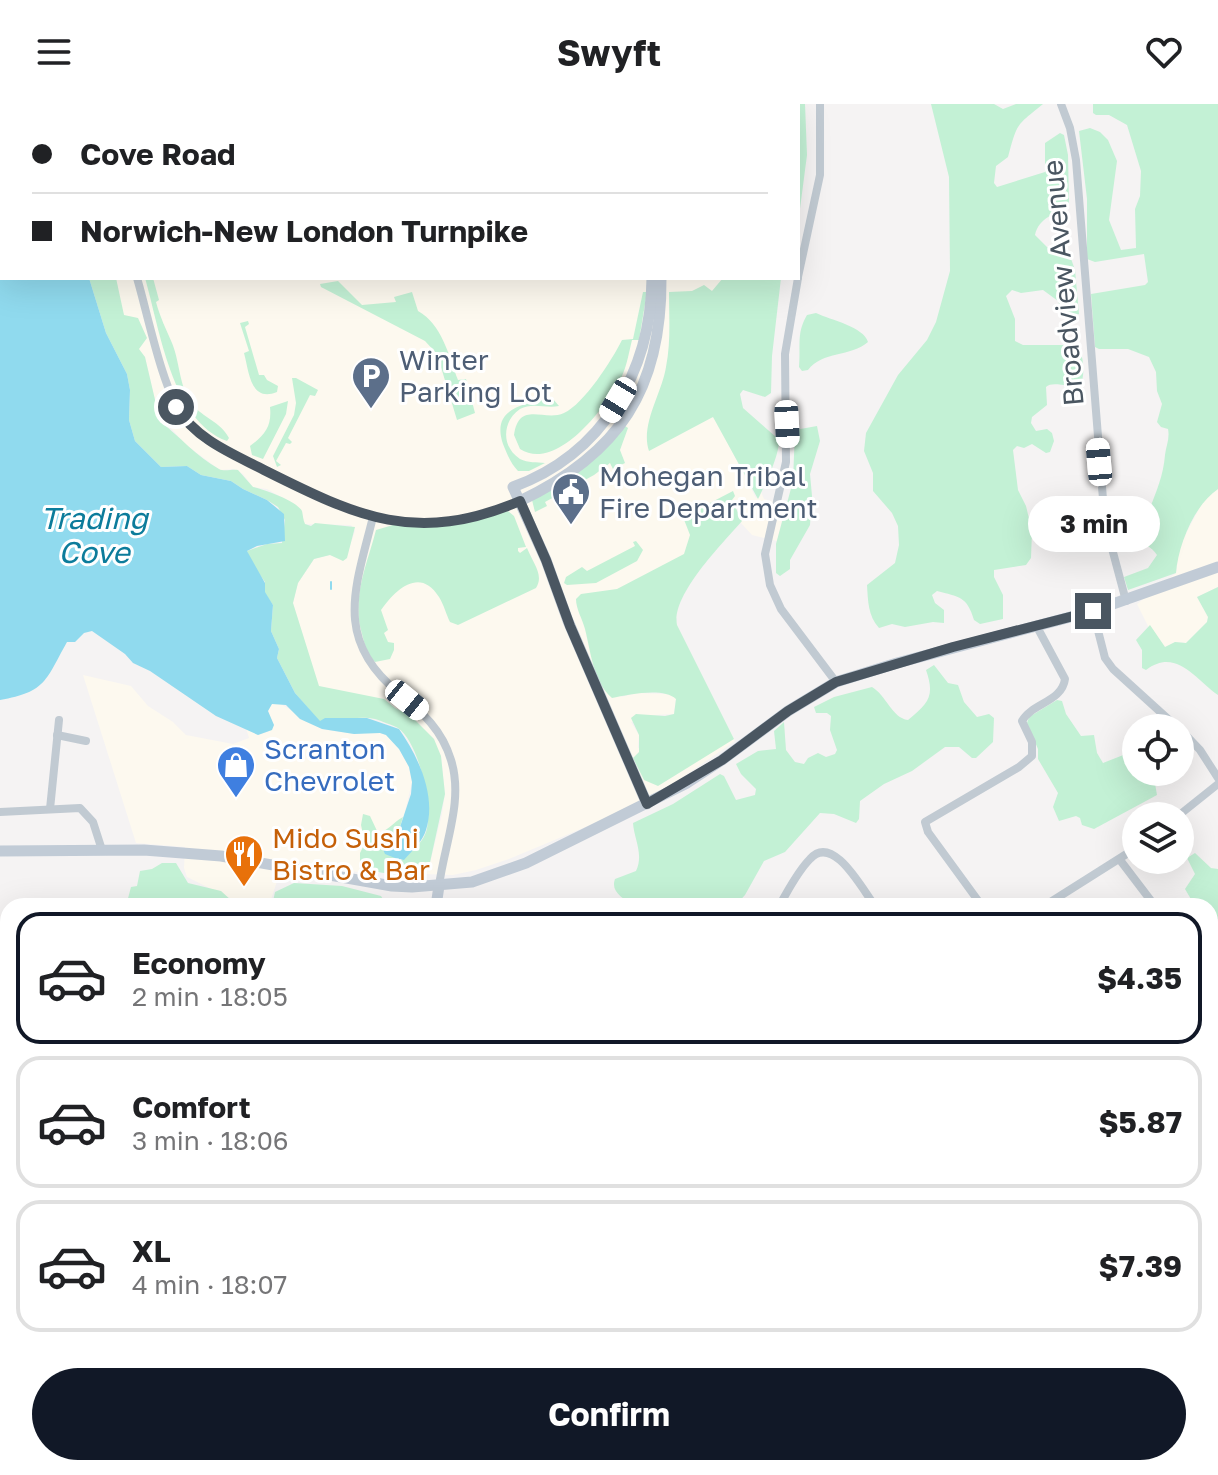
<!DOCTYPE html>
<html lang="en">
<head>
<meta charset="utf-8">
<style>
  :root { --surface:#fff; --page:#f2f2f2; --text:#202124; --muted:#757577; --line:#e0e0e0; --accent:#111827 }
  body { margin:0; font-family:"Golos Text",sans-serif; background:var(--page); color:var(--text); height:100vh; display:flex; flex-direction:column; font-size:30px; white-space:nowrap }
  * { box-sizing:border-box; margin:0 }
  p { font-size:26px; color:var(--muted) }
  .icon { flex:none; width:44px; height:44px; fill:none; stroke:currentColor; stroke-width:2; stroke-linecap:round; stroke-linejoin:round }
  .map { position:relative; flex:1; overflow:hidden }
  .details { position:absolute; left:0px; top:794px; width:1218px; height:578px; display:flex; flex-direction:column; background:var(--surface); border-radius:24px 24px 0 0; box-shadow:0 8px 32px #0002 }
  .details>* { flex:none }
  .guide { position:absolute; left:0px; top:0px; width:800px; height:176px; box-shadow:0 8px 32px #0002; display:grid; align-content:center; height:176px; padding:0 32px; background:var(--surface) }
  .fabs { position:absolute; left:1122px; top:610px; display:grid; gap:16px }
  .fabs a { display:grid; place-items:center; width:72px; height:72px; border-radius:50%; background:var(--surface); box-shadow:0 8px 32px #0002; font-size:40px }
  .end { position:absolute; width:36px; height:36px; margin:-18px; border:10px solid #4a5661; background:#fff; box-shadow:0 0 0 4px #fff }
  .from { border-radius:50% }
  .bubble { position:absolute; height:56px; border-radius:28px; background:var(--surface); box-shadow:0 8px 32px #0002; font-size:26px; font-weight:700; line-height:56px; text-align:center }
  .car { position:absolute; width:24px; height:48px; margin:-24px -12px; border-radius:10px; box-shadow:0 0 6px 2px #0007; background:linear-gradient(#fff 24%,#345 0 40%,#fff 0 76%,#345 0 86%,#fff 0) }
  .guide b { display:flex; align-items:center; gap:28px; height:76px; font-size:30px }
  .guide b+b { border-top:2px solid var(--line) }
  .guide i { width:20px; height:20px; background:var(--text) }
  ul { padding:14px 0 0; list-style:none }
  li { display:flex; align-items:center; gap:24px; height:132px; margin:0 16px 12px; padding:0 16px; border:4px solid var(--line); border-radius:24px }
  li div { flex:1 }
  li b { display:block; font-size:30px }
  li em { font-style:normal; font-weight:700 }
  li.on { border-color:var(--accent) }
  li>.icon { width:72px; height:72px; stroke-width:1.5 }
  .primary-button { display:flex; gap:16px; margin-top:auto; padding:16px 32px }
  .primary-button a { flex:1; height:92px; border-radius:48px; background:var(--accent); color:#fff; font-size:32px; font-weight:700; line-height:92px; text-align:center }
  header { display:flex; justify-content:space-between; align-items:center; height:104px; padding:0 32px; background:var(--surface); font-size:36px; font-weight:700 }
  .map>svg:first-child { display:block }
  .commercial { fill:#fdf9ef }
  .green { fill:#c3f1d5 }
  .water { fill:#90daee }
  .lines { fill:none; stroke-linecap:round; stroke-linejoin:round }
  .stream { stroke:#90daee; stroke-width:2 }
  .minor { stroke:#c1cad2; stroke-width:8 }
  .secondary { stroke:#c1cbd6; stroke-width:11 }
  .route { stroke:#4a5661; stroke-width:10 }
  .labels { text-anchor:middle; stroke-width:6; stroke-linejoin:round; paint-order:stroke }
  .street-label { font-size:28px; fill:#4a5661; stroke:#fff }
  .service-label { font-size:28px; fill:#4e5e75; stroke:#fff; text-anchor:start }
  .shop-label { font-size:28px; fill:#366cbe; stroke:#fff; text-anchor:start }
  .food-label { font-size:28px; fill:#c56008; stroke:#fff; text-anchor:start }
  .water-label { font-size:30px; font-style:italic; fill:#0c7c9b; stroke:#fff }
</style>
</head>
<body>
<header><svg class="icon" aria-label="menu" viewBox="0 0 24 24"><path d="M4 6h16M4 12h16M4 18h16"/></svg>Swyft<svg class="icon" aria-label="heart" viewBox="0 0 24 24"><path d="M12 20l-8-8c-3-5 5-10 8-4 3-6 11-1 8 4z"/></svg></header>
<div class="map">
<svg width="1218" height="1371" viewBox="0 0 1218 1371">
  <rect width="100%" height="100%" fill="#f5f3f3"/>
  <g class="commercial">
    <rect x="194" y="0" width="486" height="2"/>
    <path d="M116 174H723L704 197 711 312 716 316 756 394 760 393 761 388 764 395 786 401 777 437 752 431 741 419 736 399 621 593 637 589 666 590 673 591 676 595 674 610 654 611 631 618 639 631 638 644 730 627 735 637 674 679 607 714 509 755 476 766 453 771 423 770 429 763 442 710 445 690 441 652 411 612 395 604 388 598 318 582 293 499 298 479 314 455 330 451 345 456 355 427 351 421 304 420 292 399 267 385 253 383 243 370 234 365 220 366 185 340 171 324 160 317 145 253 134 241 119 196Z"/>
    <path d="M1218 385V483L1197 493 1208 513 1207 518 1186 539 1175 538 1165 543 1148 522 1137 500 1176 469 1179 443 1203 397Z"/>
    <path d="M83 571 131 582 148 602 173 618 186 631 233 640 249 634 246 624 258 631 267 628 274 621 268 607 272 600 279 599 322 625 354 630 376 628 386 631 399 645 409 663 412 678 403 716 377 771 275 755 278 774 269 802H246L187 773 184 764 185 743 136 739Z"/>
  </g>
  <g class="green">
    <path d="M680 0H805L807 51 798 120V2Z"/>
    <path d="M931 0H994L1003 5 1016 0H1043C1016 22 1017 19 1008 53L996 62 994 79 997 83 1045 68V39L1060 29 1064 31 1068 51 1069 101C1056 110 1039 113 1035 131L1047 143 1069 149 1075 166 1079 210 1064 214 1058 197 1043 186 1021 189 1012 186 1006 192 1015 215V237L1023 241H1077C1084 250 1086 274 1079 283 1069 283 1052 277 1046 283L1047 301 1032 313 1031 319 1036 327 1047 325 1052 329 1054 337 1050 348 1046 349 1032 340 1024 344 1017 342 1013 346 1018 386 1026 402 1032 427 1031 454 1026 461 994 466V473L1003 491V515L980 520 974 516C967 492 959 493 937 487L932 491 935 499 944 506V519L933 518 905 523 892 520 879 524C868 512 868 497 867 481L895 459 899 441 898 422 892 409 873 387V369L864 347 866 329 898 271 927 236 936 218 950 167 949 73Z"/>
    <path d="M1093 0H1218V385C1194 401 1178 442 1176 469L1128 486 1124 473 1148 464 1157 451C1147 435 1132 441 1115 441L1113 429 1116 426H1134L1144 421C1152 396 1163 377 1165 351 1166 342 1170 335 1168 325L1161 323 1157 318 1162 300 1157 287 1156 268 1149 253 1128 245H1099L1095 243 1091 190 1145 181 1148 178 1144 150 1095 158 1087 155V95L1079 27 1090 24 1100 28 1108 36 1117 57 1109 116 1121 146 1136 144 1135 105 1140 92 1141 67 1127 21 1109 11H1096L1093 9Z"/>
    <path d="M89 174H116L124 211 138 214 147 234 139 245 145 253 160 317C179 332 197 353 219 365 224 368 232 365 238 366L253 383C263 385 297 397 302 407 303 411 303 416 305 420L311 422 315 419 355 423 347 454 343 457 330 451 314 455 298 479 293 499 319 582 384 595 395 604 411 612 434 635 441 652 445 690 429 763 423 770C407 772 372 771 360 760V749L365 739 361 721 363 710 370 712 378 729C391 725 392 719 403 713L399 726 388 733 396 754 394 763C403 752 420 745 426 728 434 705 419 638 398 624 392 621 381 617 375 615 359 611 336 617 320 618L295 589 277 554 279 545 271 527 273 501 264 488 265 478 249 455 247 447 267 440 282 439 285 416 278 403 267 396 243 385 231 377 201 371 187 362 161 363 135 337 129 316 130 286 127 270 106 229Z"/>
    <path d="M145 174H153L159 196 156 198C160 213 166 225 172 239 180 258 179 283 192 300 203 314 220 317 229 334L227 337C172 317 160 226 145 174Z"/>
    <path d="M723 174H781L772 252 771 289 765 293 743 286 740 290 743 304 776 333 779 340C776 359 766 378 758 395L713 313 649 347C640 321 662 289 666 263 671 238 669 212 669 188L692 187 704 181 712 187Z"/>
    <path d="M338 177 362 201 396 198 394 193 412 188 418 207C442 220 449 252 458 276L466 275 475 309 457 316 437 250 425 237 321 183 320 180Z"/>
    <path d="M643 188H647L639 236H632C629 248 627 261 622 272 608 301 557 369 520 345L514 331C519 296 544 318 564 309 584 300 612 256 622 236L633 235Z"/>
    <path d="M816 209C831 216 864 223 868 238 851 253 822 247 808 266L802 267 799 263C801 241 796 230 807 211Z"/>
    <path d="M248 217 249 220 245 223 259 271H264L267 276 278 282 277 288C250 299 249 267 244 249L249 247 240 219Z"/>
    <path d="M292 274H296L318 286 315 292 310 291 288 334 292 338 290 340 286 339 276 357 281 361 277 363 273 352 294 311 296 299Z"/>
    <path d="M548 294 553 295 559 302C546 305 533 298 520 305 502 317 501 343 520 355 528 359 537 358 545 359L529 367H518C511 360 507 350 503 340 491 304 523 301 548 294Z"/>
    <path d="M288 297 286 310 263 355 252 351 250 342C265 331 272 322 270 303Z"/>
    <path d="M625 322 628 324 620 346 625 359 613 365 610 359 594 371 545 398 547 402 535 408 532 396C570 377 599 355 625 322Z"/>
    <path d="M817 322 820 337 810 370 812 392 810 421 790 456V465L780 472 776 469V440L793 377 795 326Z"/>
    <path d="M733 387 735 392 732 396 742 417C723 439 671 491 677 521L734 635 658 682 644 676 633 654 639 648V631L631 614 636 610 665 612 674 610 676 595C663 583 628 591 612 594 593 577 591 549 585 525 582 514 576 505 576 495L581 490 617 485 684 450 690 431 683 413Z"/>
    <path d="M508 407 514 412 526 443 518 444V447L520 449 527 444C534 461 544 471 536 484L458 521 450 518C446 510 444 501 439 493 420 462 395 486 381 506L388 526 384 529 388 538 394 539V546L390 555 375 558C367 550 365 542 362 530 351 494 367 461 376 426L393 421 459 419Z"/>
    <path d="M636 437 643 446 637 457 596 479 567 481 564 479 566 473 582 463 587 467 635 442 633 438Z"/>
    <path d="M1218 483V591C1195 575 1176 543 1146 566L1142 564V546L1136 536 1150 521 1165 543 1175 538 1186 539 1207 518 1208 513 1197 493Z"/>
    <path d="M934 561 948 579 958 581 964 598 977 613 989 610 994 614 993 638 976 654H972L959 643H945L912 667 884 680 860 697 859 715 856 719 834 710 820 709 785 748 764 757 745 791 735 802H632C624 794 610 788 615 775L636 767C644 750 634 735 633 719L673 700 720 670 724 672 736 696 755 691 756 685 741 670 736 660 758 647 776 645 774 627 784 618 786 646 795 658 804 660 808 654 818 649 826 653 835 650 837 646 830 626 831 612 827 609H816L814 603 834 593 872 583C886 591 892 614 908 616 929 599 935 592 926 566Z"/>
    <path d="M1057 596 1062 597 1066 610 1081 632 1094 631 1097 649 1103 659 1136 646V668H1153L1157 691 1094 725 1082 721 1080 714 1076 712 1059 717 1053 703 1058 689 1038 655V645L1027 619 1029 613Z"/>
    <path d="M1195 749 1211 764 1218 765V815L1210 818V802H1195L1185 785 1195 770 1187 754Z"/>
    <path d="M162 759H176L188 779 221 787 233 798 243 802H126L131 783 137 782 140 767 152 765Z"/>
    <path d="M294 779 342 782 381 792 384 797 379 801 353 794 351 802H272L275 788Z"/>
    <path d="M1218 1113V1371H1119L1131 1364H1210V1119Z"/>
    <path d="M8 1154V1364H373V1371H0V1158Z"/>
    <rect x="640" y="1364" width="121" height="7"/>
  </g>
  <path class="water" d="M0 0H162L2 2V174H89L106 229 127 270 130 286 129 316 135 337 161 363 187 362 201 371 231 377 243 385 267 396 284 410 285 437 257 442 247 447 265 479V488L273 501 271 527 279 545 277 554 295 589 320 617 325 614H367L399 625C418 652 437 692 426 726 423 737 412 747 404 756L400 755 398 764H394L395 754 385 750 382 743 388 733 399 726 411 690 412 678 409 663 399 645 386 631 380 629 354 630 322 625 300 615 286 601 272 600 268 607 274 621 272 626 258 631 216 612 150 567 133 559 125 550 92 527 84 529 75 538H67C46 575 47 588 0 596Z"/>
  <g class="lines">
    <g class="stream">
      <path d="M331 478V485"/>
      <path d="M181 1364 182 1371"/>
    </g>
    <g class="minor">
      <path d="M1061 0 1070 24 1076 56 1103 395 1110 437 1126 497"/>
      <path d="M208 2V0"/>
      <path d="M798 173 820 71V0"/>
      <path d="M137 174C148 211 162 284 183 313 201 338 232 349 259 363 354 411 413 442 520 397"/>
      <path d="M798 174 785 250 786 358 765 450 770 481 781 505 836 578"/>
      <path d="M373 413C355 485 333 536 400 590 423 609 442 626 451 656 464 697 444 741 439 782"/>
      <path d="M1093 507 1105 554 1113 565 1178 624"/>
      <path d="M1180 625 1200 646 1218 674"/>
      <path d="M57 631 86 637"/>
      <path d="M50 705 59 616"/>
      <path d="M0 708 80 704 93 718 102 746"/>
      <path d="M1178 712 1218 680"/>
      <path d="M1120 756 1155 802"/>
      <path d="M1049 799 1136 744"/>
      <path d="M779 802C788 787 797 768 810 755 833 729 862 785 875 802"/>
      <path d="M982 802 928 728 925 718 1019 663 1032 652V638L1022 617C1032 599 1062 598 1065 575L1036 521"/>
      <path d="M1210 873 1218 897"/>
      <path d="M573 1364 574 1371"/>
      <path d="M949 1364 953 1371"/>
      <path d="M830 1371 831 1364"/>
      <path d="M964 1371 979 1364"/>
    </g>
    <g class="secondary">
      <path d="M650 0V2"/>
      <path d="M661 2V0"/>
      <path d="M520 397C619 350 662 285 661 174"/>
      <path d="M647 700 568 517 546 456 513 383C603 350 651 268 652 174"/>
      <path d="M0 747 144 746 221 752 392 782 412 783 472 778 526 759 687 679 722 656 788 607 836 578 897 559 1093 507 1218 463"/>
      <path d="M436 802 439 782"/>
      <path d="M0 1151 8 1147"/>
    </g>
  </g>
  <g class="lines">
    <path class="route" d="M176 303C197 336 231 349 264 366 358 413 416 441 520 397L546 456 570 522 647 700 722 656 788 607 836 578 953 543 1093 507"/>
  </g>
  <defs>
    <symbol id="parking-pin" viewBox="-11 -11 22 30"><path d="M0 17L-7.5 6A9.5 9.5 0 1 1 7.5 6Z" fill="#5c6f8a" stroke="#fff"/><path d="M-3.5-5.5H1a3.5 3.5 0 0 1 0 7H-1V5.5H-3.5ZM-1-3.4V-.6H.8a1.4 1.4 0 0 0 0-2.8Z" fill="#fff"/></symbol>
    <symbol id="civic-pin" viewBox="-11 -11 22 30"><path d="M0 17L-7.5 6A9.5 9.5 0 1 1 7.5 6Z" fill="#5c6f8a" stroke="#fff"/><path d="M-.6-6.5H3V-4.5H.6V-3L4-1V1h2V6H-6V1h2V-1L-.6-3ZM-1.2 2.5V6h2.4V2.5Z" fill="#fff"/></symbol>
    <symbol id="shop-pin" viewBox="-11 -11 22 30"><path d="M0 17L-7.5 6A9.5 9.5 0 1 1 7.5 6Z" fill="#3f7fe0" stroke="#fff"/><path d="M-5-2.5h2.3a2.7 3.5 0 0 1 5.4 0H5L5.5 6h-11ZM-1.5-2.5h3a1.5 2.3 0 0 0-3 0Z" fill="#fff"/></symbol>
    <symbol id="restaurant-pin" viewBox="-11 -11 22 30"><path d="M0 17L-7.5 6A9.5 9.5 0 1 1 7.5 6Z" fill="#e8710a" stroke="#fff"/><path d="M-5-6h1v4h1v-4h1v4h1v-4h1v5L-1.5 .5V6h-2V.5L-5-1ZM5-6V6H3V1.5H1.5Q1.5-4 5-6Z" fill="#fff"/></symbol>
  </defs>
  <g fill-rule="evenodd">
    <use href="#parking-pin" x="349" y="250" width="44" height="60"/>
    <use href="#civic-pin" x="549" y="366" width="44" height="60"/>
    <use href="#shop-pin" x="214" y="639" width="44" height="60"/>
    <use href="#restaurant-pin" x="222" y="728" width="44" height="60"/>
  </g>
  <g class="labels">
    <g class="street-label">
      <text transform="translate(1063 179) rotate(-95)" y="10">Broadview Avenue</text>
    </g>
    <g class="service-label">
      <text x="399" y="266">Winter<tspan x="399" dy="32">Parking Lot</tspan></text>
      <text x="599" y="382">Mohegan Tribal<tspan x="599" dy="32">Fire Department</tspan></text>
    </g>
    <g class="shop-label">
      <text x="264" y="655">Scranton<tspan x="264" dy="32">Chevrolet</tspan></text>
    </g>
    <g class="food-label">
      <text x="272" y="744">Mido Sushi<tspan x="272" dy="32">Bistro &amp; Bar</tspan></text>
    </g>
    <g class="water-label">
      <text x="94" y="425">Trading<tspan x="94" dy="34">Cove</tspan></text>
    </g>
  </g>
</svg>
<div class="fabs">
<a><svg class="icon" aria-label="locate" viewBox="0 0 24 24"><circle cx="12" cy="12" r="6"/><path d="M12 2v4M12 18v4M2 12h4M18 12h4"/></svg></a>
<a><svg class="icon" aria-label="layers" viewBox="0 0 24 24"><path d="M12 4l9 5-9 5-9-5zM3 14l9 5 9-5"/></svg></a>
</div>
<i class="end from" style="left:176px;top:303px"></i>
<i class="end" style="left:1093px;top:507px"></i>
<div class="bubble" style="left:1028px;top:392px;width:132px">3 min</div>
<i class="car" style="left:618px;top:296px;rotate:211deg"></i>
<i class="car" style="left:787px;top:320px;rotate:177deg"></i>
<i class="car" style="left:1099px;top:358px;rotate:355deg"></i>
<i class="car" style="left:407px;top:596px;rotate:129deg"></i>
<div class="guide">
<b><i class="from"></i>Cove Road</b>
<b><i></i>Norwich-New London Turnpike</b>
</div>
<section class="details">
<ul>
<li class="on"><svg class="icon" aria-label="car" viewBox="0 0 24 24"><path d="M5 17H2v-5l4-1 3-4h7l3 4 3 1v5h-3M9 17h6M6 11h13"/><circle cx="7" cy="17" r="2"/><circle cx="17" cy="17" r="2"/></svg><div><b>Economy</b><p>2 min · 18:05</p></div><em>$4.35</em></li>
<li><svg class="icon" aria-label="car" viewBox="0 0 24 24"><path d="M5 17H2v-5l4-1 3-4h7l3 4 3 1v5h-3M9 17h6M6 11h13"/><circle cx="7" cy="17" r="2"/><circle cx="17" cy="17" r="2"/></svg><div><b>Comfort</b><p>3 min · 18:06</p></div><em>$5.87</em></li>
<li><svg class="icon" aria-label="car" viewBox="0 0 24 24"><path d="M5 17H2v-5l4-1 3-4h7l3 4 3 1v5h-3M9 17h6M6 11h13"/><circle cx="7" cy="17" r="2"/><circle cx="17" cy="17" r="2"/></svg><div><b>XL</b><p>4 min · 18:07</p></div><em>$7.39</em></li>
</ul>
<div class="primary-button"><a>Confirm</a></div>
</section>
</div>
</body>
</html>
